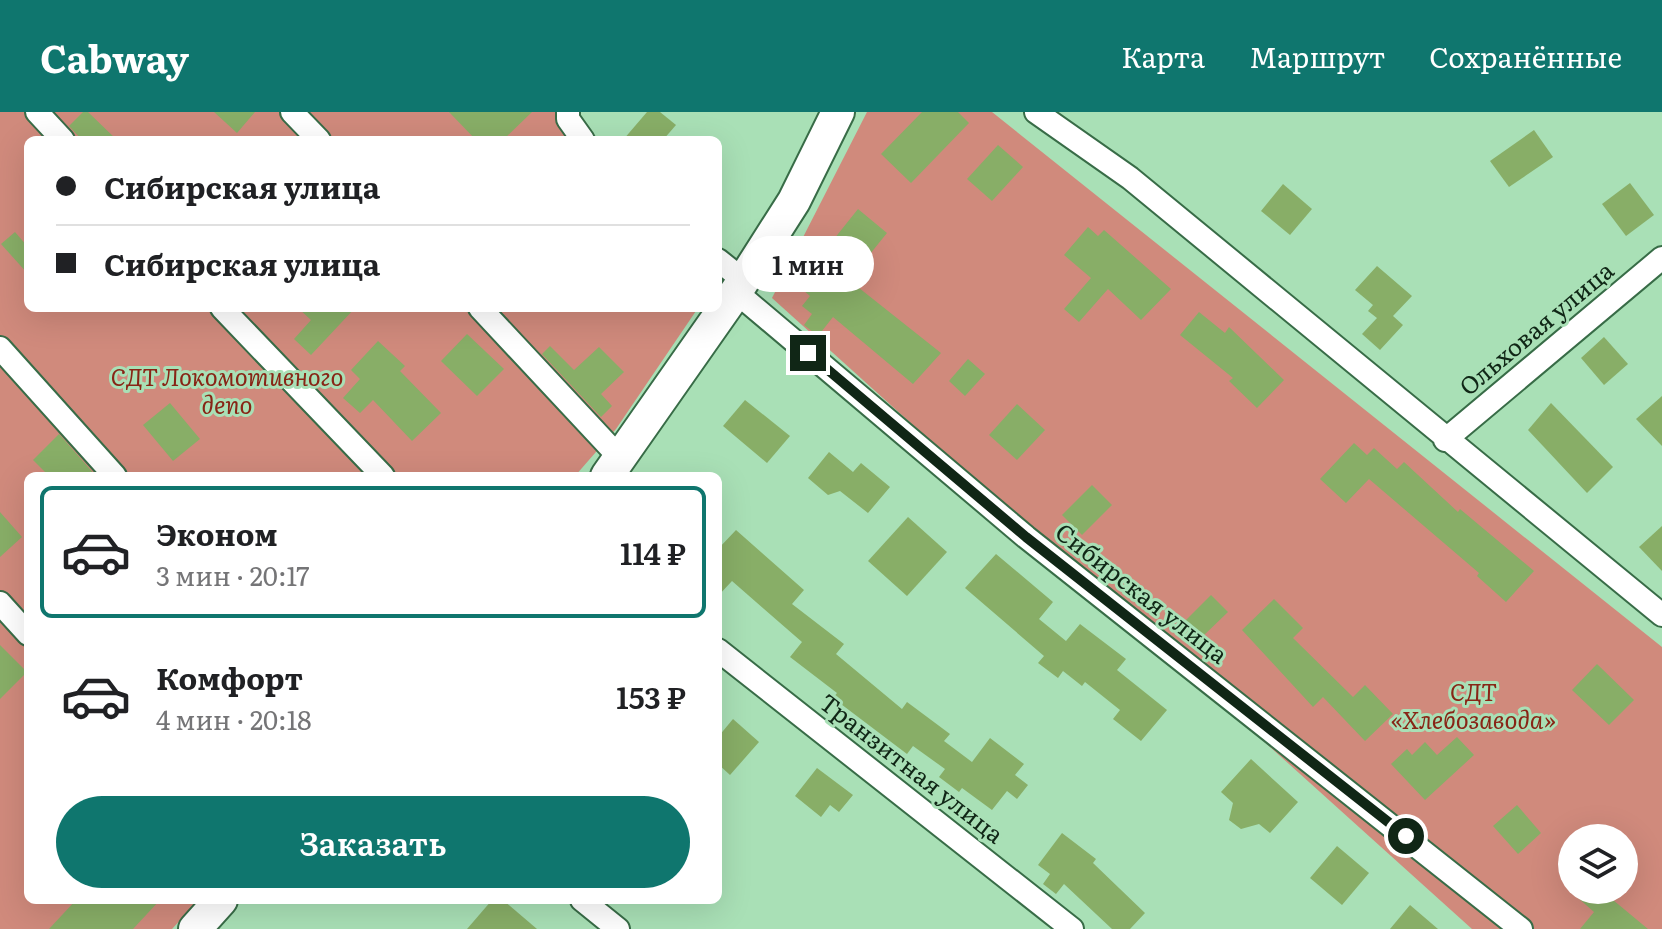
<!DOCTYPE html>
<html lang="ru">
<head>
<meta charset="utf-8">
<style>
  :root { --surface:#fff; --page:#f2f2f2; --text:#202124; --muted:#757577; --line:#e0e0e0; --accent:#0f766e }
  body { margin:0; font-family:Literata,serif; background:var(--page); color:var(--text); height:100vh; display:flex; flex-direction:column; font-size:30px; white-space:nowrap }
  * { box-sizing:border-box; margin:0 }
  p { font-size:26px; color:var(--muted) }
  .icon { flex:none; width:44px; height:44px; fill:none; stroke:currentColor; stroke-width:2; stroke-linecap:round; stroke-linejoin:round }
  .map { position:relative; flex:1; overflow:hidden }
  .sheet { position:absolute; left:24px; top:360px; width:698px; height:432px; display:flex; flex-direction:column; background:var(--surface); border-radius:12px; box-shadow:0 8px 32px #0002 }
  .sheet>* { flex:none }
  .top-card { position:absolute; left:24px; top:24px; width:698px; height:176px; border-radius:12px; box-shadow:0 8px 32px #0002; display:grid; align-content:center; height:176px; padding:0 32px; background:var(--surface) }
  .fabs { position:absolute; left:1558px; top:712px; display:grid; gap:16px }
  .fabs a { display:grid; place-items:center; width:80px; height:80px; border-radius:50%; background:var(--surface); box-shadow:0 8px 32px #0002; font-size:40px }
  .end { position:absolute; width:36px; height:36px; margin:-18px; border:10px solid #102616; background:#fff; box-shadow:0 0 0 4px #fff }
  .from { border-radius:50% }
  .bubble { position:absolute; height:56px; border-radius:28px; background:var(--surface); box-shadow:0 8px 32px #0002; font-size:26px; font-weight:600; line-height:56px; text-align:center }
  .top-card b { display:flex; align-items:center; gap:28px; height:76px; font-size:30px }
  .top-card b+b { border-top:2px solid var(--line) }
  .top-card i { width:20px; height:20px; background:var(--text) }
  ul { padding:14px 0 0; list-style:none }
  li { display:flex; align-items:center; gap:24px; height:132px; margin:0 16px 12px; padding:0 16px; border:4px solid transparent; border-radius:12px }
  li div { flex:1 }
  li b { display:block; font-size:30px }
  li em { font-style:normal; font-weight:600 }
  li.on { border-color:var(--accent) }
  li>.icon { width:72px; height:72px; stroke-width:1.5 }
  .primary-button { display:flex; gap:16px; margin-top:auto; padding:16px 32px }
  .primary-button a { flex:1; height:92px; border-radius:48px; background:var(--accent); color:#fff; font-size:32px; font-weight:600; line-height:92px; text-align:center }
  header { display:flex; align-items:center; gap:48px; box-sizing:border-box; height:112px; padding:0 40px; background:var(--accent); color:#fff }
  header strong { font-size:38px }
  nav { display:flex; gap:44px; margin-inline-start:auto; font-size:28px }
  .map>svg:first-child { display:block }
  .green { fill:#d08a7c; fill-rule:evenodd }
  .building { fill:#88ae67 }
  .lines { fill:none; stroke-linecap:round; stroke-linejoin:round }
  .street-casing { stroke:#386c47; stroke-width:26 }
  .secondary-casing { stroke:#386c47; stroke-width:36 }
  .street { stroke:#fff; stroke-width:22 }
  .secondary { stroke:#fff; stroke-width:32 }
  .route { stroke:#102616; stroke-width:10 }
  .labels { text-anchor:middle; stroke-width:6; stroke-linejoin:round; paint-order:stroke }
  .street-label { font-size:24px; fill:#102616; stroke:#a9e0b6 }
  .park-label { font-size:24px; font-style:italic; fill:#882516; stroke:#a9e0b6 }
</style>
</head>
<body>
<header>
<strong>Cabway</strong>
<nav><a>Карта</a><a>Маршрут</a><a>Сохранённые</a></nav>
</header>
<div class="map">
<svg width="1662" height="817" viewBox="0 0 1662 817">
  <rect width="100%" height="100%" fill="#a9e0b6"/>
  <g class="green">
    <path d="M0 0H572L575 28H28V196H698L616 317 575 364H28V788H199L172 817H0Z"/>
    <path d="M867 0H992L1662 535V817H1472L772 186ZM1572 726H1624V778H1572Z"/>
  </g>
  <g class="building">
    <path d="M83 0H88L117 28H82L69 14Z"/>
    <path d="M214 0H255L237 21Z"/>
    <path d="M449 0H532L503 28H476Z"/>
    <path d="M647 0H660L676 13 663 28H623Z"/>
    <path d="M922 0H958L969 11 911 71 881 42Z"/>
    <path d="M1534 18 1553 45 1509 75 1490 49Z"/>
    <path d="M998 33 1023 55 992 89 967 67Z"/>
    <path d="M1630 71 1654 103 1626 124 1602 92Z"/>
    <path d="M1283 72 1312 97 1290 123 1261 99Z"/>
    <path d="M858 97 887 121 849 168 941 241 913 272 833 205 818 224 804 213 812 202 802 194 810 184 803 178 840 131 834 127Z"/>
    <path d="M1088 115 1098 124 1104 118 1171 177 1141 208 1108 177 1079 210 1064 197 1091 166 1064 143Z"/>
    <path d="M15 120 28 135V162L1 132Z"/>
    <path d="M1377 154 1412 184 1393 204 1403 213 1380 238 1362 222 1377 206 1368 199 1373 193 1355 178Z"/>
    <path d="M298 196H355L311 243 294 227 311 208Z"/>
    <path d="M1199 200 1225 221 1229 215 1284 268 1257 296 1229 269 1233 266 1180 223Z"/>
    <path d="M467 222 504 257 477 284 441 249Z"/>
    <path d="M1604 225 1628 252 1604 273 1581 246Z"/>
    <path d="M378 229 405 254 400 259 441 301 412 329 373 288 360 301 343 286 360 267 351 258Z"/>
    <path d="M550 234 574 258 599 235 624 260 601 282 612 294 601 305 542 242Z"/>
    <path d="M968 247 985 262 965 284 949 269Z"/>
    <path d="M1662 284V334L1636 307Z"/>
    <path d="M745 288 790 324 767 351 723 314Z"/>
    <path d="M170 291 200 327 173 349 143 313Z"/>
    <path d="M1551 291 1613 355 1587 381 1528 318Z"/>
    <path d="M1017 292 1045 318 1017 348 989 323Z"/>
    <path d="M59 322 96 364H49L33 348Z"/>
    <path d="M1354 331 1367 343 1374 336 1397 357 1404 350 1458 400 1460 397 1534 459 1506 490 1477 464 1479 461 1369 367 1346 391 1320 367Z"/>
    <path d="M829 340 853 360 861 351 890 375 868 401 840 379 828 383 808 366Z"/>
    <path d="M1092 373 1112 393 1082 423 1062 403Z"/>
    <path d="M0 400 22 425 0 445Z"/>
    <path d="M908 405 947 440 907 484 868 449Z"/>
    <path d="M1662 414V459L1639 435Z"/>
    <path d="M736 418 804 478 792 492 844 532 836 542 902 597 907 590 950 622 944 629 972 650 990 626 1024 652 1015 663 1028 673 1017 687 1007 679 992 698 962 676 959 680 939 665 945 657 913 634 907 642 833 586 837 581 790 545 802 530 732 469 718 484V437Z"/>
    <path d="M996 442 1053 490 1039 507 1066 529 1080 512 1126 547 1117 558 1167 598 1141 629 1113 607 1120 598 1085 570 1082 574 1063 559 1058 566 1038 551 1044 544 965 476Z"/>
    <path d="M1211 483 1228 500 1200 527 1184 510Z"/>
    <path d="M1274 487 1303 516 1293 526 1353 585 1365 573 1393 602 1365 629 1323 585 1313 595 1242 518Z"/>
    <path d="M0 533 27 560 0 587Z"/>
    <path d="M1597 552 1634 588 1609 613 1572 578Z"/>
    <path d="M733 607 759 630 730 663 718 652V625Z"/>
    <path d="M1457 625 1474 643 1425 688 1391 652 1407 637 1412 643 1425 630 1437 643Z"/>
    <path d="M1251 647 1298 690 1270 721 1259 712 1241 717 1229 708 1233 691 1221 680Z"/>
    <path d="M817 656 853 683 839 700 830 693 821 705 795 684Z"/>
    <path d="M1517 693 1541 721 1518 742 1493 714Z"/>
    <path d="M1062 721 1096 747 1093 751 1145 801 1130 817H1112L1064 772 1056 782 1043 772 1050 762 1038 753Z"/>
    <path d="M1337 734 1369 761 1342 793 1310 766Z"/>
    <path d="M1569 778H1601L1648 817H1580L1594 800Z"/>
    <path d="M76 788H160L133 817H49Z"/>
    <path d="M492 788H503L537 817H467Z"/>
    <path d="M1410 793 1438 817H1390Z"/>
  </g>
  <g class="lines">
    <defs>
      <g id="street">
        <path d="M37 0 63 28"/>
        <path d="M292 0 319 28"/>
        <path d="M568 0V7L583 28"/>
        <path d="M1036 0 1130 66 1662 503"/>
        <path d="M718 148 743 168"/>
        <path d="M736 180 1026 425 1521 817"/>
        <path d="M222 196 383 364"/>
        <path d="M480 196 621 347"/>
        <path d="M0 236 115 364"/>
        <path d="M1445 328 1662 146"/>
        <path d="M0 491 28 522"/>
        <path d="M718 538 1072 817"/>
        <path d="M582 788 618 817"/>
      </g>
      <g id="secondary">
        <path d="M607 364 736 180 794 89 838 0"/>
        <path d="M195 817 221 788"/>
      </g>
    </defs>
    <use href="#street" class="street-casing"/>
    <use href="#secondary" class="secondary-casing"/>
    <use href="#street" class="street"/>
    <use href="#secondary" class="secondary"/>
  </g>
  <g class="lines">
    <path class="route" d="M808 241 1026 425 1406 724"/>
  </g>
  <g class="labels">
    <g class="street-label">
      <text transform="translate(1537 217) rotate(-40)" y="8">Ольховая улица</text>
      <text transform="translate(1141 482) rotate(38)" y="8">Сибирская улица</text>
      <text transform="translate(911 657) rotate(38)" y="8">Транзитная улица</text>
    </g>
    <g class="park-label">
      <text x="227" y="274">СДТ Локомотивного<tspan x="227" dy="28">депо</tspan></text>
      <text x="1473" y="589">СДТ<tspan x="1473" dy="28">«Хлебозавода»</tspan></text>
    </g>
  </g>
</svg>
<div class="fabs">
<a><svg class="icon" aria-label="layers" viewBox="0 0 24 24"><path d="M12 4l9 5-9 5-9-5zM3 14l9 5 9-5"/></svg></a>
</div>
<i class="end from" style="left:1406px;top:724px"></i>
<i class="end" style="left:808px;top:241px"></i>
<div class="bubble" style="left:742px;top:124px;width:132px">1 мин</div>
<div class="top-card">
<b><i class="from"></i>Сибирская улица</b>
<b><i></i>Сибирская улица</b>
</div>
<section class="sheet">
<ul>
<li class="on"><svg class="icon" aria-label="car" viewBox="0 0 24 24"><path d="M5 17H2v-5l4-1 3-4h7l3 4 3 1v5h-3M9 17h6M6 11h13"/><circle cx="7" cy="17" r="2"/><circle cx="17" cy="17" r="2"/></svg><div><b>Эконом</b><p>3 мин · 20:17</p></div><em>114 ₽</em></li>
<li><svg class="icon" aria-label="car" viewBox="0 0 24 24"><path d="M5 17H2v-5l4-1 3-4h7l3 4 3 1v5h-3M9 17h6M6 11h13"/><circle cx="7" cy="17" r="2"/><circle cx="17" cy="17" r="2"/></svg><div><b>Комфорт</b><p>4 мин · 20:18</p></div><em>153 ₽</em></li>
</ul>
<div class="primary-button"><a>Заказать</a></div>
</section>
</div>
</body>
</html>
